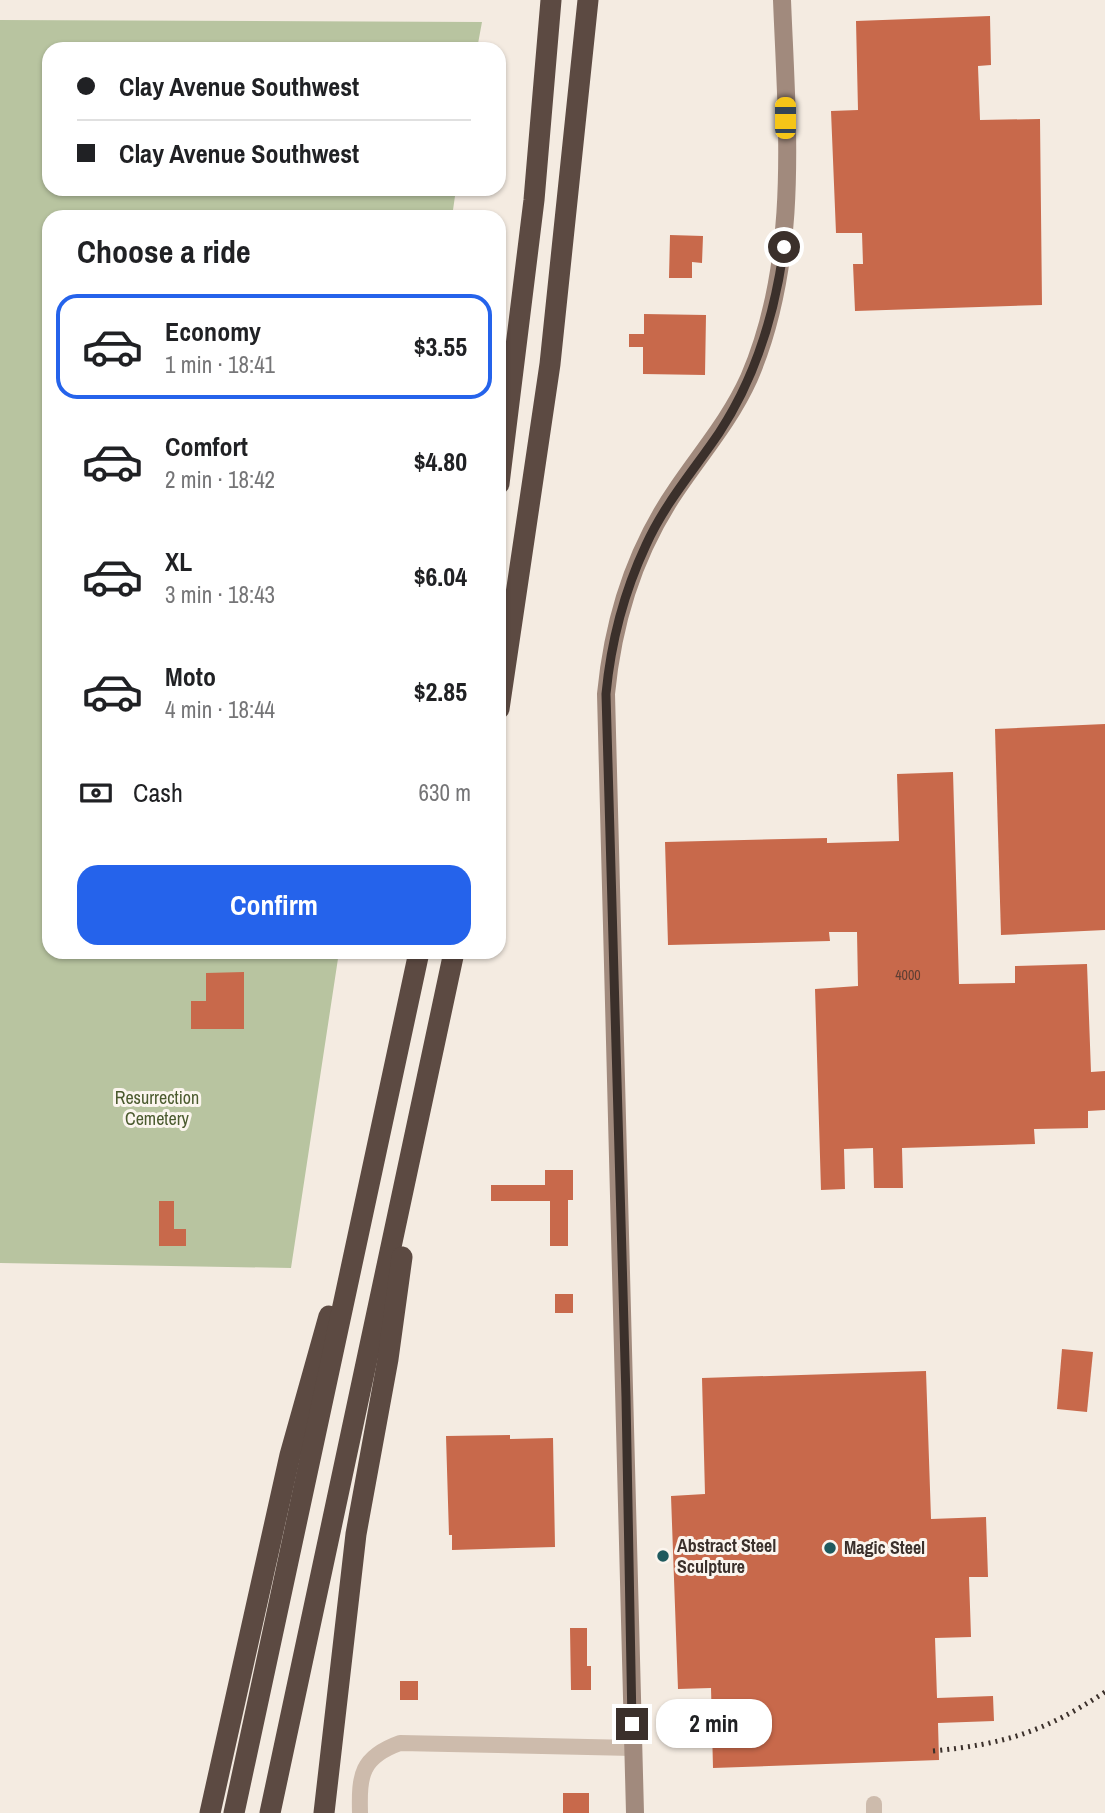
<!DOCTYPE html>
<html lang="en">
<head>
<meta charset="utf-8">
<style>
  :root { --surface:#fff; --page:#f2f2f2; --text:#202124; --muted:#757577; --line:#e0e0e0; --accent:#2563eb }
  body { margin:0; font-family:"Archivo Narrow",sans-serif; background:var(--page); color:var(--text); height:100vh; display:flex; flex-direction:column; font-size:26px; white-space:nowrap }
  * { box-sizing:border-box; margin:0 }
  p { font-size:23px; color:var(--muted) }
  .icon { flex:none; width:38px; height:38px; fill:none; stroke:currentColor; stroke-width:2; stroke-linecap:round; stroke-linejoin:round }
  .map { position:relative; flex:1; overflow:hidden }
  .drawer { position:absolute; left:42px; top:210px; width:464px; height:749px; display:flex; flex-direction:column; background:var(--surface); border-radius:21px; box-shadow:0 2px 5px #0004 }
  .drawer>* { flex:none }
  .guide { position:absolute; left:42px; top:42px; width:464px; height:154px; border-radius:21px; box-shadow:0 2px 5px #0004; display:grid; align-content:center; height:154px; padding:0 35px; background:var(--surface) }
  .end { position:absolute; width:32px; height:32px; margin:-16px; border:9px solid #3b302b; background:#fff; box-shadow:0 0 0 4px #fff }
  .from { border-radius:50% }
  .bubble { position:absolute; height:49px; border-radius:21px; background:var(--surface); box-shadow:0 2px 5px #0004; font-size:23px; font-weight:700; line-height:49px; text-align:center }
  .car { position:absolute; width:21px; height:42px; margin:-21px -10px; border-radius:9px; box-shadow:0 0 5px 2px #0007; background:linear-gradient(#f5c518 24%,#345 0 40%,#f5c518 0 76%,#345 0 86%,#f5c518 0) }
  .guide b { display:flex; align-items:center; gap:24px; height:66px; font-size:26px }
  .guide b+b { border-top:2px solid var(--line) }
  .guide i { width:18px; height:18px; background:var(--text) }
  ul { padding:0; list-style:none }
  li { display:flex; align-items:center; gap:21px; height:105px; margin:0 14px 10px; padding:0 21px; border:4px solid transparent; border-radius:21px }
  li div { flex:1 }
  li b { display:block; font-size:26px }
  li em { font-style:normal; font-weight:700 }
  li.on { border-color:var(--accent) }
  li>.icon { width:63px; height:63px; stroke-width:1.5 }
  h2 { padding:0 35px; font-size:32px; line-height:84px }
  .pay { display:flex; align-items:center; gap:18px; height:77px; padding:0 35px; font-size:26px }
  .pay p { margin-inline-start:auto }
  .action { display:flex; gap:14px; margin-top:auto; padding:14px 35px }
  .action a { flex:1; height:80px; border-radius:21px; background:var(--accent); color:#fff; font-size:28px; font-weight:700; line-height:80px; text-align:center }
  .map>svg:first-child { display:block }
  .green { fill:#b8c4a0 }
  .building { fill:#c8694b }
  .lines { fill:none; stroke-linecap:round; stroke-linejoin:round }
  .street { stroke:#cdbbac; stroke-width:16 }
  .secondary { stroke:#a18a7d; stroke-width:18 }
  .highway { stroke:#5c4a42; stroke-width:21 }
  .rail { stroke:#3b302b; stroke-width:5; stroke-dasharray:2 5; stroke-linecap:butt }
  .route { stroke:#3b302b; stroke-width:9 }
  .poi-dot { fill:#1f5a5e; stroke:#fbf5ee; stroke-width:2.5 }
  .labels { text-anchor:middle; stroke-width:6; stroke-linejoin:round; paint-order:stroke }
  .number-label { font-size:14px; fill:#5e3e33 }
  .park-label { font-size:18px; fill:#4a5a2e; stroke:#fbf5ee }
  .poi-label { font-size:18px; font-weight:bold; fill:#3b302b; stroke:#fbf5ee; text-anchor:start }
</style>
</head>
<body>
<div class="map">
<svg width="1105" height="1813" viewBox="0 0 1105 1813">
  <rect width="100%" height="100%" fill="#f4ebe1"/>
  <path class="green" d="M0 20 482 22 477 49H49V189H456L452 217H49V952H339L291 1268 0 1263Z"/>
  <g class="building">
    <path d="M990 16 991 65 978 66 980 120 1040 119 1042 305 855 311 853 264H863L862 233H836L831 111 858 110 856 21Z"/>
    <path d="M670 235 703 236 702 263 692 262V278H669Z"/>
    <path d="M644 314 706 315 705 375 643 374V347H629V334H644Z"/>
    <path d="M1105 724V930L1001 935 995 729Z"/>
    <path d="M953 772 959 984 1015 983V966L1087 964 1091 1072 1105 1071V1110L1088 1111V1128L1034 1129 1035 1144 902 1148 903 1188H874L873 1148 844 1149 845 1189 821 1190 815 989 858 986 857 932H829L830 941 668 945 665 842 827 838V843L899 841 897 774Z"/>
    <path d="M244 972V1029H191V1001H206V973Z"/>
    <path d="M545 1170H573V1200H568V1246H550V1201H491V1185H545Z"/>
    <path d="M159 1201H174V1229H186V1246H159Z"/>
    <rect x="555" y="1294" width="18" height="19"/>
    <path d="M1062 1349 1093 1352 1087 1412 1057 1409Z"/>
    <path d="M926 1371 931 1519 986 1517 988 1577H969L971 1637 935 1638 937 1698 993 1696 994 1721 938 1723 939 1760 713 1768 711 1688 678 1689 671 1496 705 1494 702 1378Z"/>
    <path d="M510 1435V1439L553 1438 555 1547 452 1550V1535H449L446 1436Z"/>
    <path d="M570 1628H587V1666H591V1690H571Z"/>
    <rect x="400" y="1681" width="18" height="19"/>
    <rect x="563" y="1793" width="26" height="20"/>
  </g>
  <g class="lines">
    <g class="street">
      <path d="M874 1804V1813"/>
      <path d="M360 1813C359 1775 361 1757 400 1743L633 1748"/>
    </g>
    <path class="secondary" d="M635 1813 606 694C613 621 635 550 677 489 702 452 730 420 749 378 800 260 787 126 782 0"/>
    <g class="highway">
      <path d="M499 484 534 200 551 0"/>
      <path d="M499 709 550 364 588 0"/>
      <path d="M210 1813 290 1455 329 1316"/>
      <path d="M234 1813 419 952"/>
      <path d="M270 1813 454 952"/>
      <path d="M324 1813 356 1534 388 1359 402 1257"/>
    </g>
    <path class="rail" d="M933 1751C1005 1744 1044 1732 1105 1692"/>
  </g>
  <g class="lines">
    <path class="route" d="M632 1724 626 1397 606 694C611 641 624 592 646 545 665 503 694 470 719 433 756 377 775 313 784 247"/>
  </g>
  <g class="poi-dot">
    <circle cx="830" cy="1548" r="7"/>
    <circle cx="663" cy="1556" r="7"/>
  </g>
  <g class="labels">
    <g class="number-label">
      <text x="908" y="980">4000</text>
    </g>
    <g class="park-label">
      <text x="157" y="1104">Resurrection<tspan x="157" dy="21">Cemetery</tspan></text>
    </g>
    <g class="poi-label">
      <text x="677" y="1552">Abstract Steel<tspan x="677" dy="21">Sculpture</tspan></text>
      <text x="844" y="1554">Magic Steel</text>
    </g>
  </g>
</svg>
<i class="end from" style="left:784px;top:247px"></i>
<i class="end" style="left:632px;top:1724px"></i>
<div class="bubble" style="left:656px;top:1699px;width:116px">2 min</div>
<i class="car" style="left:785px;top:118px;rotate:0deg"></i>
<div class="guide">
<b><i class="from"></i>Clay Avenue Southwest</b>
<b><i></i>Clay Avenue Southwest</b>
</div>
<section class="drawer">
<h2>Choose a ride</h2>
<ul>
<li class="on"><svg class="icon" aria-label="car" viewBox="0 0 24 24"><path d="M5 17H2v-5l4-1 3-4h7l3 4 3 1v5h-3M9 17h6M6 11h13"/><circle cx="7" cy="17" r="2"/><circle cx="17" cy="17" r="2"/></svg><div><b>Economy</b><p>1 min · 18:41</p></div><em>$3.55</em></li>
<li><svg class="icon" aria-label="car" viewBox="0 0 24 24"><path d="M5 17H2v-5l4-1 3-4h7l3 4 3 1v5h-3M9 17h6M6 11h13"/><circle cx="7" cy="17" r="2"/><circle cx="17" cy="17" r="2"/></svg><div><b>Comfort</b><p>2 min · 18:42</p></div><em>$4.80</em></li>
<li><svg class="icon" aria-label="car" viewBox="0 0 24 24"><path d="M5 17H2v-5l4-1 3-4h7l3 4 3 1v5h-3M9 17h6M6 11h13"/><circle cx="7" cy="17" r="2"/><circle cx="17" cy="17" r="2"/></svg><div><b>XL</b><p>3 min · 18:43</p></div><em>$6.04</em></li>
<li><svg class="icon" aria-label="car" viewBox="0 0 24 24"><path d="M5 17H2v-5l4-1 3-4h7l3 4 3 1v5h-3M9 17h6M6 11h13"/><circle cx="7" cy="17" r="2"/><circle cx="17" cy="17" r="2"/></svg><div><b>Moto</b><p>4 min · 18:44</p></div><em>$2.85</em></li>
</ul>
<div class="pay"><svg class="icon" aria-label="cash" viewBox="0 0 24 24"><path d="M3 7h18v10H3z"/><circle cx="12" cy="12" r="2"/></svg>Cash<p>630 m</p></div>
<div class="action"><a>Confirm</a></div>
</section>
</div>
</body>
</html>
